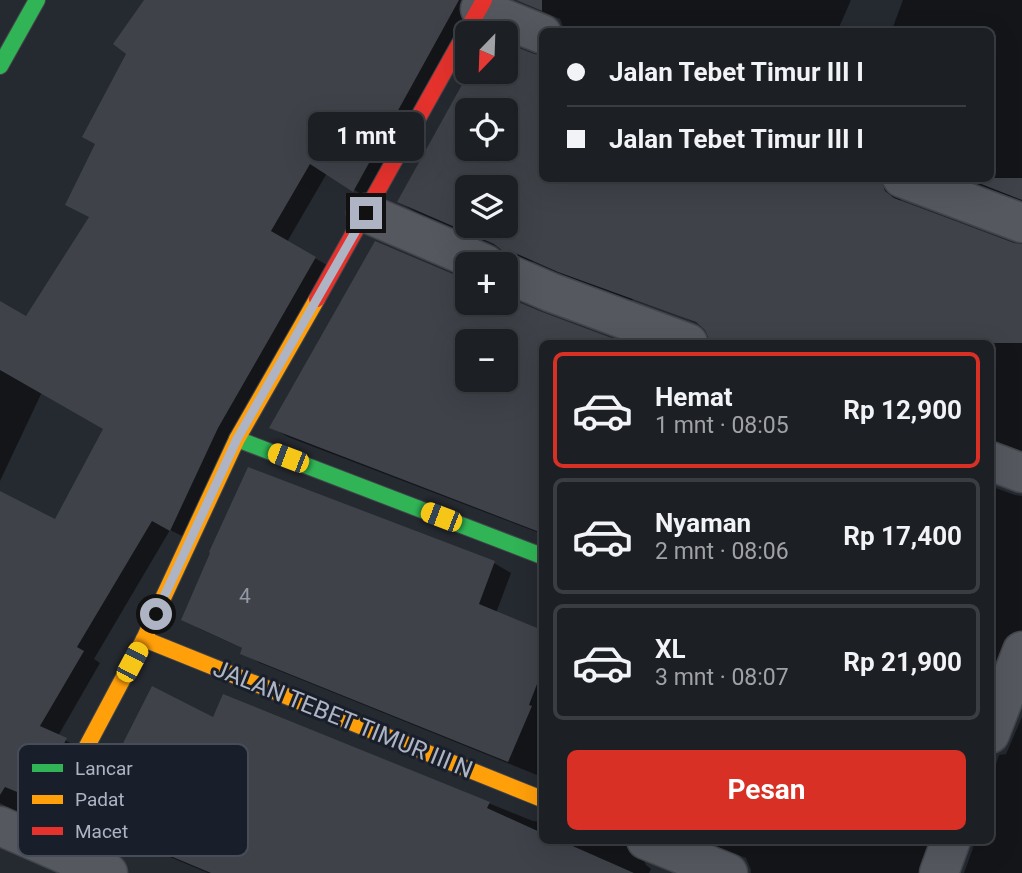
<!DOCTYPE html>
<html lang="id">
<head>
<meta charset="utf-8">
<style>
  :root { --surface:#1c1f24; --page:#292c31; --text:#f1f3f6; --muted:#a0a2a6; --line:#3a3d41; --accent:#d93025 }
  body { margin:0; font-family:Roboto,sans-serif; background:var(--page); color:var(--text); height:100vh; display:flex; flex-direction:column; font-size:26px; white-space:nowrap }
  * { box-sizing:border-box; margin:0 }
  p { font-size:23px; color:var(--muted) }
  .icon { flex:none; width:38px; height:38px; fill:none; stroke:currentColor; stroke-width:2; stroke-linecap:round; stroke-linejoin:round }
  .map { position:relative; flex:1; overflow:hidden }
  .details { position:absolute; left:539px; top:340px; width:455px; height:504px; display:flex; flex-direction:column; background:var(--surface); border-radius:10px; box-shadow:0 7px 28px #0002,0 0 0 2px var(--line) }
  .details>* { flex:none }
  .guide { position:absolute; left:539px; top:28px; width:455px; height:154px; border-radius:10px; box-shadow:0 7px 28px #0002,0 0 0 2px var(--line); display:grid; align-content:center; height:154px; padding:0 28px; background:var(--surface) }
  .needle { width:46px; rotate:203deg }
  .controls { position:absolute; left:455px; top:21px; display:grid; gap:14px }
  .controls a { display:grid; place-items:center; width:63px; height:63px; border-radius:10px; background:var(--surface); box-shadow:0 7px 28px #0002,0 0 0 2px var(--line); font-size:35px }
  .end { position:absolute; width:32px; height:32px; margin:-16px; border:9px solid #aeb4c3; background:#111; box-shadow:0 0 0 4px #111 }
  .from { border-radius:50% }
  .bubble { position:absolute; height:49px; border-radius:10px; background:var(--surface); box-shadow:0 7px 28px #0002,0 0 0 2px var(--line); font-size:23px; font-weight:700; line-height:49px; text-align:center }
  .car { position:absolute; width:21px; height:42px; margin:-21px -10px; border-radius:9px; box-shadow:0 0 5px 2px #0007; background:linear-gradient(#f5c518 24%,#345 0 40%,#f5c518 0 76%,#345 0 86%,#f5c518 0) }
  .guide b { display:flex; align-items:center; gap:24px; height:66px; font-size:26px }
  .guide b+b { border-top:2px solid var(--line) }
  .guide i { width:18px; height:18px; background:var(--text) }
  ul { padding:12px 0 0; list-style:none }
  li { display:flex; align-items:center; gap:21px; height:116px; margin:0 14px 10px; padding:0 14px; border:4px solid var(--line); border-radius:10px }
  li div { flex:1 }
  li b { display:block; font-size:26px }
  li em { font-style:normal; font-weight:700 }
  li.on { border-color:var(--accent) }
  li>.icon { width:63px; height:63px; stroke-width:1.5 }
  .action { display:flex; gap:14px; margin-top:auto; padding:14px 28px }
  .action a { flex:1; height:80px; border-radius:10px; background:var(--accent); color:#fff; font-size:28px; font-weight:700; line-height:80px; text-align:center }
  .map>svg:first-child { display:block }
  .shadow { fill:#0007; fill-rule:evenodd }
  .building { fill:#3f4249; fill-rule:evenodd }
  .lines { fill:none; stroke-linecap:round; stroke-linejoin:round }
  .street-casing { stroke:#42454b; stroke-width:41 }
  .fast-casing { stroke:#42454b; stroke-width:18 }
  .slow-casing { stroke:#42454b; stroke-width:18 }
  .jam-casing { stroke:#42454b; stroke-width:18 }
  .street { stroke:#55585f; stroke-width:38 }
  .fast { stroke:#30b455; stroke-width:16 }
  .slow { stroke:#ff9f0a; stroke-width:16 }
  .jam { stroke:#e5322d; stroke-width:16 }
  .route { stroke:#aeb4c3; stroke-width:9 }
  .labels { text-anchor:middle; stroke-width:6; stroke-linejoin:round; paint-order:stroke }
  .number-label { font-size:21px; fill:#9298a4 }
  .street-label { font-size:24px; fill:#aeb4c3; stroke:#191f2a }
  .key { fill:#191f2a; stroke:#464c58; stroke-width:2 }
  .key-label { font-size:19px; fill:#aeb4c3 }
</style>
</head>
<body>
<div class="map">
<svg width="1022" height="873" viewBox="0 0 1022 873">
  <rect width="100%" height="100%" fill="#252930"/>
  <g class="shadow">
    <path d="M154 0H482L371 200 327 173 287 242 332 268 188 539 170 530 94 659 100 663 58 736 83 750 52 808 35 800 29 816 18 813 0 803V493L56 521 105 428 42 392 0 481V304L27 318 91 218 97 143Z"/>
    <path d="M516 0H851L837 32H565L560 19Z"/>
    <path d="M903 0H1022V202L960 178H990V32H891Z"/>
    <path d="M506 45 533 56 542 57V178H900L898 193 902 203 1022 246V452L1006 448 990 458V343H711L706 327 634 295 632 301 577 281 534 262 522 261 502 248 416 212 399 202 471 72H506ZM467 110H506V149H467ZM467 187H506V226H467Z"/>
    <path d="M376 243 467 282V303H506V298L612 343H542V534L288 437 271 427ZM467 341H506V380H467Z"/>
    <path d="M990 486 1015 495 1022 496V649L1013 668 990 660Z"/>
    <path d="M494 563 511 573 496 613 542 632V777L260 663 242 653 244 649 200 629 183 619Z"/>
    <path d="M224 697 533 821 542 822V840H644L641 855 646 865 651 869 649 873H208L94 825 77 815 115 762 214 720Z"/>
    <path d="M1022 717V873H964L973 848 974 840H990V762L996 764 999 755 1006 754Z"/>
    <path d="M701 840H949L936 873H751V870L746 858Z"/>
  </g>
  <g class="building">
    <path d="M144 0H459L353 192 310 164 271 231 316 257 218 428 170 531 152 521 77 647 84 651 40 726 67 738 34 799 5 787 0 795V491L55 519 103 429 0 370V301L26 316 89 217 65 205 95 144 82 137 126 54 113 44Z"/>
    <path d="M516 0H542V11Z"/>
    <path d="M506 43 534 54 542 55V178H881L885 191 894 198 1014 243 1022 244V343H709V339L705 330 696 322 558 272 515 253 503 251 494 244 397 202 469 72H506ZM467 110H506V149H467ZM467 187H506V226H467Z"/>
    <path d="M966 178H1022V200Z"/>
    <path d="M375 241 467 280V303H506V297L542 312 625 343H542V533L269 428ZM467 341H506V380H467Z"/>
    <path d="M248 467 495 561 479 604 542 630V671L529 705 532 706 508 762 240 654 242 648 181 620 210 553 209 552Z"/>
    <path d="M152 686 213 717 223 694 490 802 487 808 542 833V840H559L634 873H211L75 816 107 756 115 759Z"/>
  </g>
  <g class="lines">
    <defs>
      <g id="street">
        <path d="M480 9 542 34"/>
        <path d="M902 178 1022 223"/>
        <path d="M366 213 485 264"/>
        <path d="M506 273 550 292 688 343"/>
        <path d="M990 461 1022 473"/>
        <path d="M990 734 1022 651"/>
        <path d="M0 826 108 873"/>
        <path d="M646 840 728 873"/>
        <path d="M939 873 951 840"/>
      </g>
      <g id="fast">
        <path d="M0 66 37 0"/>
        <path d="M237 439 542 556"/>
      </g>
      <g id="slow">
        <path d="M144 639 542 799"/>
        <path d="M36 842 144 639 237 439 317 299"/>
      </g>
      <path id="jam" d="M317 299 484 0"/>
    </defs>
    <use href="#street" class="street-casing"/>
    <use href="#fast" class="fast-casing"/>
    <use href="#slow" class="slow-casing"/>
    <use href="#jam" class="jam-casing"/>
    <use href="#street" class="street"/>
    <use href="#fast" class="fast"/>
    <use href="#slow" class="slow"/>
    <use href="#jam" class="jam"/>
  </g>
  <g class="lines">
    <path class="route" d="M156 614 237 439 366 213"/>
  </g>
  <g class="labels">
    <g class="number-label">
      <text x="245" y="603">4</text>
    </g>
    <g class="street-label">
      <text transform="translate(343 719) rotate(22)" y="8">JALAN TEBET TIMUR III N</text>
    </g>
  </g>
  <rect x="18" y="744" width="230" height="112" rx="10" class="key"/>
  <rect x="32" y="764" width="31" height="8" fill="#30b455"/>
  <rect x="32" y="795" width="31" height="9" fill="#ff9f0a"/>
  <rect x="32" y="827" width="31" height="8" fill="#e5322d"/>
  <g class="key-label">
    <text x="75" y="775">Lancar</text>
    <text x="75" y="806">Padat</text>
    <text x="75" y="838">Macet</text>
  </g>
</svg>
<div class="controls">
<a><svg class="needle" viewBox="-14 -14 28 28"><path d="M0-13l5 13h-10z" fill="#e53935"/><path d="M0 13l5-13h-10z" fill="#a0a2a6"/></svg></a>
<a><svg class="icon" aria-label="locate" viewBox="0 0 24 24"><circle cx="12" cy="12" r="6"/><path d="M12 2v4M12 18v4M2 12h4M18 12h4"/></svg></a>
<a><svg class="icon" aria-label="layers" viewBox="0 0 24 24"><path d="M12 4l9 5-9 5-9-5zM3 14l9 5 9-5"/></svg></a>
<a>+</a>
<a>−</a>
</div>
<i class="end from" style="left:156px;top:614px"></i>
<i class="end" style="left:366px;top:213px"></i>
<div class="bubble" style="left:308px;top:112px;width:116px">1 mnt</div>
<i class="car" style="left:288px;top:458px;rotate:291deg"></i>
<i class="car" style="left:441px;top:517px;rotate:291deg"></i>
<i class="car" style="left:132px;top:662px;rotate:28deg"></i>
<div class="guide">
<b><i class="from"></i>Jalan Tebet Timur III I</b>
<b><i></i>Jalan Tebet Timur III I</b>
</div>
<section class="details">
<ul>
<li class="on"><svg class="icon" aria-label="car" viewBox="0 0 24 24"><path d="M5 17H2v-5l4-1 3-4h7l3 4 3 1v5h-3M9 17h6M6 11h13"/><circle cx="7" cy="17" r="2"/><circle cx="17" cy="17" r="2"/></svg><div><b>Hemat</b><p>1 mnt · 08:05</p></div><em>Rp 12,900</em></li>
<li><svg class="icon" aria-label="car" viewBox="0 0 24 24"><path d="M5 17H2v-5l4-1 3-4h7l3 4 3 1v5h-3M9 17h6M6 11h13"/><circle cx="7" cy="17" r="2"/><circle cx="17" cy="17" r="2"/></svg><div><b>Nyaman</b><p>2 mnt · 08:06</p></div><em>Rp 17,400</em></li>
<li><svg class="icon" aria-label="car" viewBox="0 0 24 24"><path d="M5 17H2v-5l4-1 3-4h7l3 4 3 1v5h-3M9 17h6M6 11h13"/><circle cx="7" cy="17" r="2"/><circle cx="17" cy="17" r="2"/></svg><div><b>XL</b><p>3 mnt · 08:07</p></div><em>Rp 21,900</em></li>
</ul>
<div class="action"><a>Pesan</a></div>
</section>
</div>
</body>
</html>
